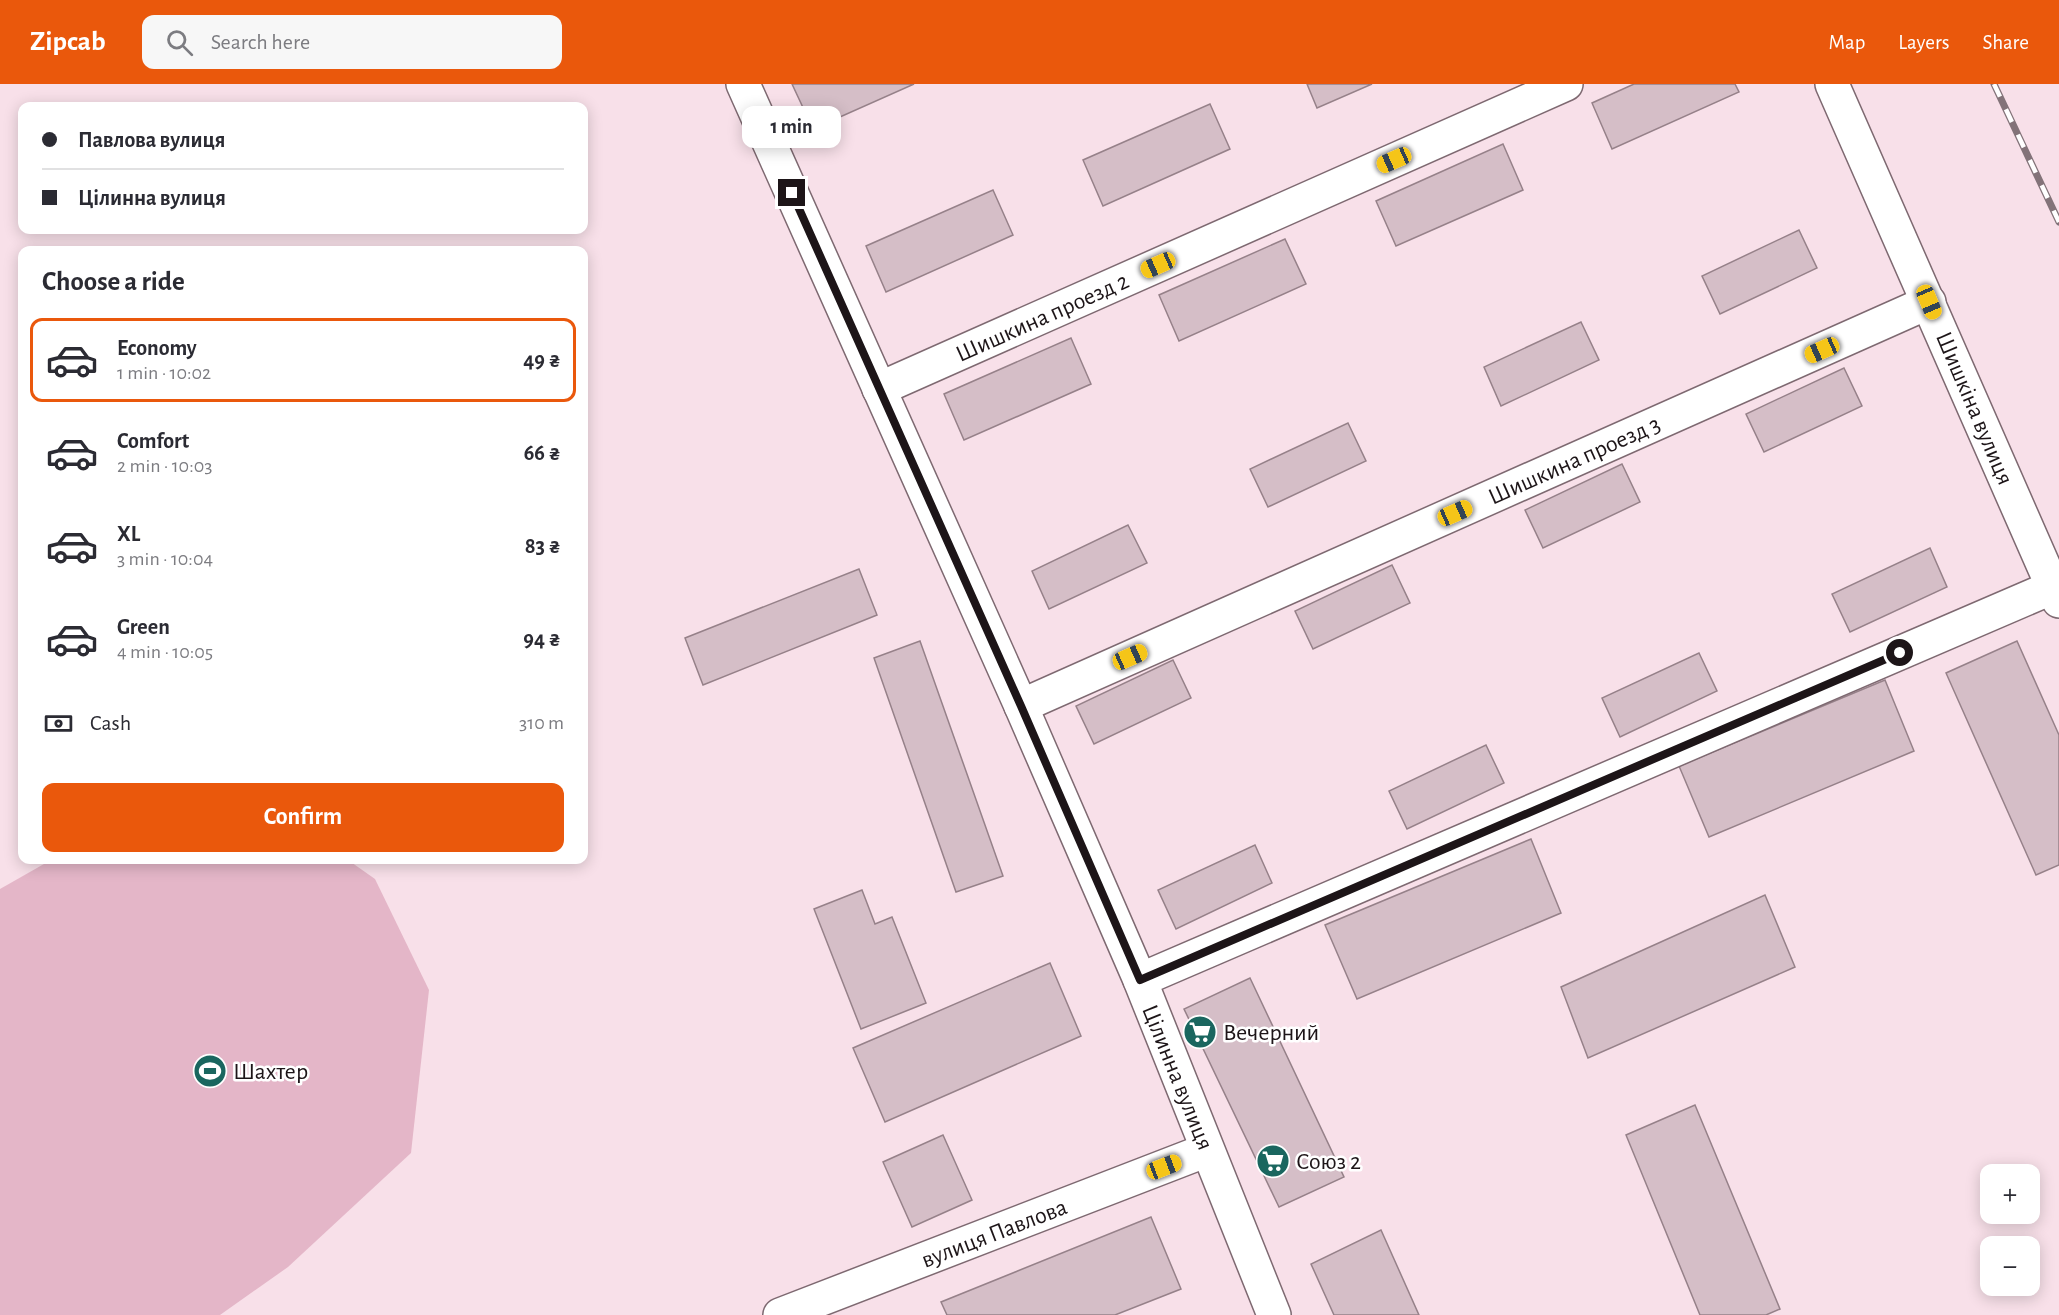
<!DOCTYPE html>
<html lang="en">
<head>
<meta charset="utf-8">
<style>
  :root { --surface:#fff; --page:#f7f7f7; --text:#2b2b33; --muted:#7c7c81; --line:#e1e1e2; --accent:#ea580c }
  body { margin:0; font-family:"Alegreya Sans",sans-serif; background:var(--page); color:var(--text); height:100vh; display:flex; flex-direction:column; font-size:22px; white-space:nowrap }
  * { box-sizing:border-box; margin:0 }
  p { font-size:20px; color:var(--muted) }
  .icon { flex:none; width:33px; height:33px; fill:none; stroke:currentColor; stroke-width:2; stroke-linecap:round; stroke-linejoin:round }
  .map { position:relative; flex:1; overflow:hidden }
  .drawer { position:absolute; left:18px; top:162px; width:570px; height:618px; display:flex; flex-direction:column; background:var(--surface); border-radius:12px; box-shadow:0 3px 15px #0003 }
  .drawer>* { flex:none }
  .guide { position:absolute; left:18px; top:18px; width:570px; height:132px; border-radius:12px; box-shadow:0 3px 15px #0003; display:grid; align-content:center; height:132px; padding:0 24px; background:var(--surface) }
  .controls { position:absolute; left:1980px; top:1080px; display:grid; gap:12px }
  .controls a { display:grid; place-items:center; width:60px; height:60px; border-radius:12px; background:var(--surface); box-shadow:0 3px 15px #0003; font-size:30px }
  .end { position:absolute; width:27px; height:27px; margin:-14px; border:8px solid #1d1518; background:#fff; box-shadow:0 0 0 3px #fff }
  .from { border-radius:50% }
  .bubble { position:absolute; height:42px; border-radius:12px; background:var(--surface); box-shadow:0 3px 15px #0003; font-size:20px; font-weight:600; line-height:42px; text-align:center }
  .car { position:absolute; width:18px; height:36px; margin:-18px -9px; border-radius:8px; box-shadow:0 0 4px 2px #0007; background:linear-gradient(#f5c518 24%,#345 0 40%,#f5c518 0 76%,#345 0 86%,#f5c518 0) }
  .guide b { display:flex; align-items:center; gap:21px; height:57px; font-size:22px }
  .guide b+b { border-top:2px solid var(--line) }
  .guide i { width:15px; height:15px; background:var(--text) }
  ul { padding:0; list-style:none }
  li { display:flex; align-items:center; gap:18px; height:84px; margin:0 12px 9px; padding:0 12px; border:3px solid transparent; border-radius:12px }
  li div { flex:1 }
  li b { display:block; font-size:22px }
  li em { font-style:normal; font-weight:600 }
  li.active { border-color:var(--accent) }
  li>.icon { width:54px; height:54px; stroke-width:1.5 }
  h2 { padding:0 24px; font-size:27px; line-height:72px }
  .pay { display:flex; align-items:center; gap:15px; height:66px; padding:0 24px; font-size:22px }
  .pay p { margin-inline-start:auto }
  .primary-button { display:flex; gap:12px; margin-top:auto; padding:12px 24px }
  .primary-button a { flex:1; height:69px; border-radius:12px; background:var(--accent); color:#fff; font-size:24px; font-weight:600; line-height:69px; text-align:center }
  header { display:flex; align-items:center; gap:36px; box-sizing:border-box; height:84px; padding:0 30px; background:var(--accent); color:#fff }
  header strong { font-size:28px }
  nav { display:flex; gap:33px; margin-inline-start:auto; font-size:21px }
  .search { width:420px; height:54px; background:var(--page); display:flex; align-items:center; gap:15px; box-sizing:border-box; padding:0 21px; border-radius:12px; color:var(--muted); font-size:22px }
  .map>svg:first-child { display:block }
  .green { fill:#e4b6c8 }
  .building { fill:#d5bec7; stroke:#968189; stroke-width:1.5 }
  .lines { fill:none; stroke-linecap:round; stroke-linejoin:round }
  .minor-casing { stroke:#7e6971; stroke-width:36 }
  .minor { stroke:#fff; stroke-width:33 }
  .rail-casing { stroke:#837379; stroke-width:7 }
  .rail { stroke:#fff; stroke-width:4.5; stroke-dasharray:14; stroke-linecap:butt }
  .route { stroke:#1d1518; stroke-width:8 }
  .labels { text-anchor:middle; stroke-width:5; stroke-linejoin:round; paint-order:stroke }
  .street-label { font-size:24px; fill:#1d1518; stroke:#fff }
  .poi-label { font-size:24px; fill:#1d1518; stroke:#fff; text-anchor:start }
</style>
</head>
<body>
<header>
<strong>Zipcab</strong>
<div class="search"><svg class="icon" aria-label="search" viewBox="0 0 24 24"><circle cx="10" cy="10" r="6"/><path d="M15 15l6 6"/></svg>Search here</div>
<nav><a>Map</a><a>Layers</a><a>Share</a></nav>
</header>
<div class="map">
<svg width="2059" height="1231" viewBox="0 0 2059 1231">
  <rect width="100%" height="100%" fill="#f8e0e9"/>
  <path class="green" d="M51 776H348L375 795 429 906 411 1069 288 1183 220 1231H0V805Z"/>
  <g class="building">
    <path d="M792 0H914L813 45Z"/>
    <path d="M1307 0H1372L1317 24Z"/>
    <path d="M1634 0H1735L1739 8 1612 65 1592 19Z"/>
    <path d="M1210 20 1230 65 1103 122 1083 76Z"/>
    <path d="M1503 60 1523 106 1396 162 1376 117Z"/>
    <path d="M993 106 1013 151 886 208 866 162Z"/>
    <path d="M1799 146 1817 184 1720 230 1702 192Z"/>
    <path d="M1285 155 1306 200 1179 257 1159 211Z"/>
    <path d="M1581 238 1599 276 1501 322 1484 283Z"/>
    <path d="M1071 254 1091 300 964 356 944 310Z"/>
    <path d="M1844 284 1862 322 1764 368 1746 330Z"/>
    <path d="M1348 339 1366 377 1268 423 1250 385Z"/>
    <path d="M1622 380 1640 418 1543 464 1525 426Z"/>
    <path d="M1128 441 1147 479 1049 525 1032 487Z"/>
    <path d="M1930 464 1947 503 1850 548 1832 510Z"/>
    <path d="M1392 481 1410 519 1313 565 1295 527Z"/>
    <path d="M859 485 877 531 703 601 685 554Z"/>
    <path d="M920 557 1003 792 956 808 874 574Z"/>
    <path d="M2017 557 2059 651V781L2036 791 1946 589Z"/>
    <path d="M1699 569 1717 607 1620 653 1602 614Z"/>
    <path d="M1173 576 1191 614 1094 660 1076 622Z"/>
    <path d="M1885 596 1914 667 1709 753 1679 682Z"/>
    <path d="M1486 661 1504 699 1407 745 1389 707Z"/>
    <path d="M1531 755 1561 829 1357 915 1325 841Z"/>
    <path d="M1255 761 1272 799 1176 845 1158 806Z"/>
    <path d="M862 806 875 840 892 833 926 919 861 945 814 825Z"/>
    <path d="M1765 811 1795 883 1588 974 1561 903Z"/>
    <path d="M1050 879 1081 952 885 1038 853 964Z"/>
    <path d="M1250 894 1344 1093 1279 1123 1184 925Z"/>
    <path d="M1695 1021 1780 1225 1766 1231H1700L1626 1051Z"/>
    <path d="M943 1051 972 1116 912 1143 883 1078Z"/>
    <path d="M1151 1133 1181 1205 1115 1231H947L941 1218Z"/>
    <path d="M1381 1146 1419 1231H1334L1311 1180Z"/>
  </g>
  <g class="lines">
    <defs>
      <g id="minor">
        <path d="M743 0 1021 622 1140 896 1274 1231"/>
        <path d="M1832 0 2059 517"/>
        <path d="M879 305 1566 0"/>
        <path d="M1021 622 1929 218"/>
        <path d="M1140 896 2053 503"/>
        <path d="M780 1231 1207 1066"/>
      </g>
    </defs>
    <use href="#minor" class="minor-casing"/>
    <use href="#minor" class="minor"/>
    <defs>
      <path id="rail" d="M1994 0 2059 138"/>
    </defs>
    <use href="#rail" class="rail-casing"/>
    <use href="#rail" class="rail"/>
  </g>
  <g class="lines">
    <path class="route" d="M792 109 1021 622 1140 896 1900 569"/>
  </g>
  <defs>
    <symbol id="supermarket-disc" viewBox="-11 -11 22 22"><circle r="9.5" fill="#1a665f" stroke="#fff"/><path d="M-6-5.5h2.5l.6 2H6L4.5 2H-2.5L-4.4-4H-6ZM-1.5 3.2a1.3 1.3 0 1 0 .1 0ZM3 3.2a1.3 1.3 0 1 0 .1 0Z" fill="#fff"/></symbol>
    <symbol id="stadium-disc" viewBox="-11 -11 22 22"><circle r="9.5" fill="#1a665f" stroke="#fff"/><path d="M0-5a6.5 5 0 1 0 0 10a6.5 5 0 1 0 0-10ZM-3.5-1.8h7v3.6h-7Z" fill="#fff"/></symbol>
  </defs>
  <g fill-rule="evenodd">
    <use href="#supermarket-disc" x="1181" y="929" width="38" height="38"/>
    <use href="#stadium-disc" x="191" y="968" width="38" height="38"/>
    <use href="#supermarket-disc" x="1254" y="1058" width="38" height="38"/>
  </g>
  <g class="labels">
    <g class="street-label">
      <text transform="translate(1042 233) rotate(-24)" y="8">Шишкина проезд 2</text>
      <text transform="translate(1975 324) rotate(67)" y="8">Шишкіна вулиця</text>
      <text transform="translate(1574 376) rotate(-24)" y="8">Шишкина проезд 3</text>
      <text transform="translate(1178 993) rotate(68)" y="8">Цілинна вулиця</text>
      <text transform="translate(994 1149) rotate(-21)" y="8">вулиця Павлова</text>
    </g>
    <g class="poi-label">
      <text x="1223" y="956">Вечерний</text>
      <text x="233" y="995">Шахтер</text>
      <text x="1296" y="1085">Союз 2</text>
    </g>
  </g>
</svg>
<div class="controls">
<a>+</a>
<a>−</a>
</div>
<i class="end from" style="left:1900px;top:569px"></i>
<i class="end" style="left:792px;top:109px"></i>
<div class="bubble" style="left:742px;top:22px;width:99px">1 min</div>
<i class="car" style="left:1394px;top:76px;rotate:246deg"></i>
<i class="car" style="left:1158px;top:181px;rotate:246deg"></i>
<i class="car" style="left:1929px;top:218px;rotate:157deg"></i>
<i class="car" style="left:1822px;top:266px;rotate:246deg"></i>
<i class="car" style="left:1455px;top:429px;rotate:66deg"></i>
<i class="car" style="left:1130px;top:573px;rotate:66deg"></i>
<i class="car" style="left:1164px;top:1083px;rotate:69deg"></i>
<div class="guide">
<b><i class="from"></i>Павлова вулиця</b>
<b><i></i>Цілинна вулиця</b>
</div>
<section class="drawer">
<h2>Choose a ride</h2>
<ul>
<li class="active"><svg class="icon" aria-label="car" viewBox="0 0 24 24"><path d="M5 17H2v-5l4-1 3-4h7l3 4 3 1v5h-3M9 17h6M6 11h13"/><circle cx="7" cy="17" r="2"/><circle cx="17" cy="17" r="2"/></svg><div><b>Economy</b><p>1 min · 10:02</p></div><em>49 ₴</em></li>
<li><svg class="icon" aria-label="car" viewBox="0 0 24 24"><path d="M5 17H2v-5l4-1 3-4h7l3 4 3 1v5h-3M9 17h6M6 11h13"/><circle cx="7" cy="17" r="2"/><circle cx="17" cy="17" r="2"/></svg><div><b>Comfort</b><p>2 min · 10:03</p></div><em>66 ₴</em></li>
<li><svg class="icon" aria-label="car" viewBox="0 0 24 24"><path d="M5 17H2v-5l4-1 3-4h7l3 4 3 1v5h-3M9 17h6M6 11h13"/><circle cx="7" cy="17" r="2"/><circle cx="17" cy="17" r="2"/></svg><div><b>XL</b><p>3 min · 10:04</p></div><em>83 ₴</em></li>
<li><svg class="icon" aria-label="car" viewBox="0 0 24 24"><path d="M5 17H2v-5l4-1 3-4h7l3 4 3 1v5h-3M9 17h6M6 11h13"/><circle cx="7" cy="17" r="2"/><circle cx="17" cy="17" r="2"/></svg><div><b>Green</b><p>4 min · 10:05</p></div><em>94 ₴</em></li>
</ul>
<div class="pay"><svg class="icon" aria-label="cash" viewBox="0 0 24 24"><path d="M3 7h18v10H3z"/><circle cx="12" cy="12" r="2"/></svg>Cash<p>310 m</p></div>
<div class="primary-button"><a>Confirm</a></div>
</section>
</div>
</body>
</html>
